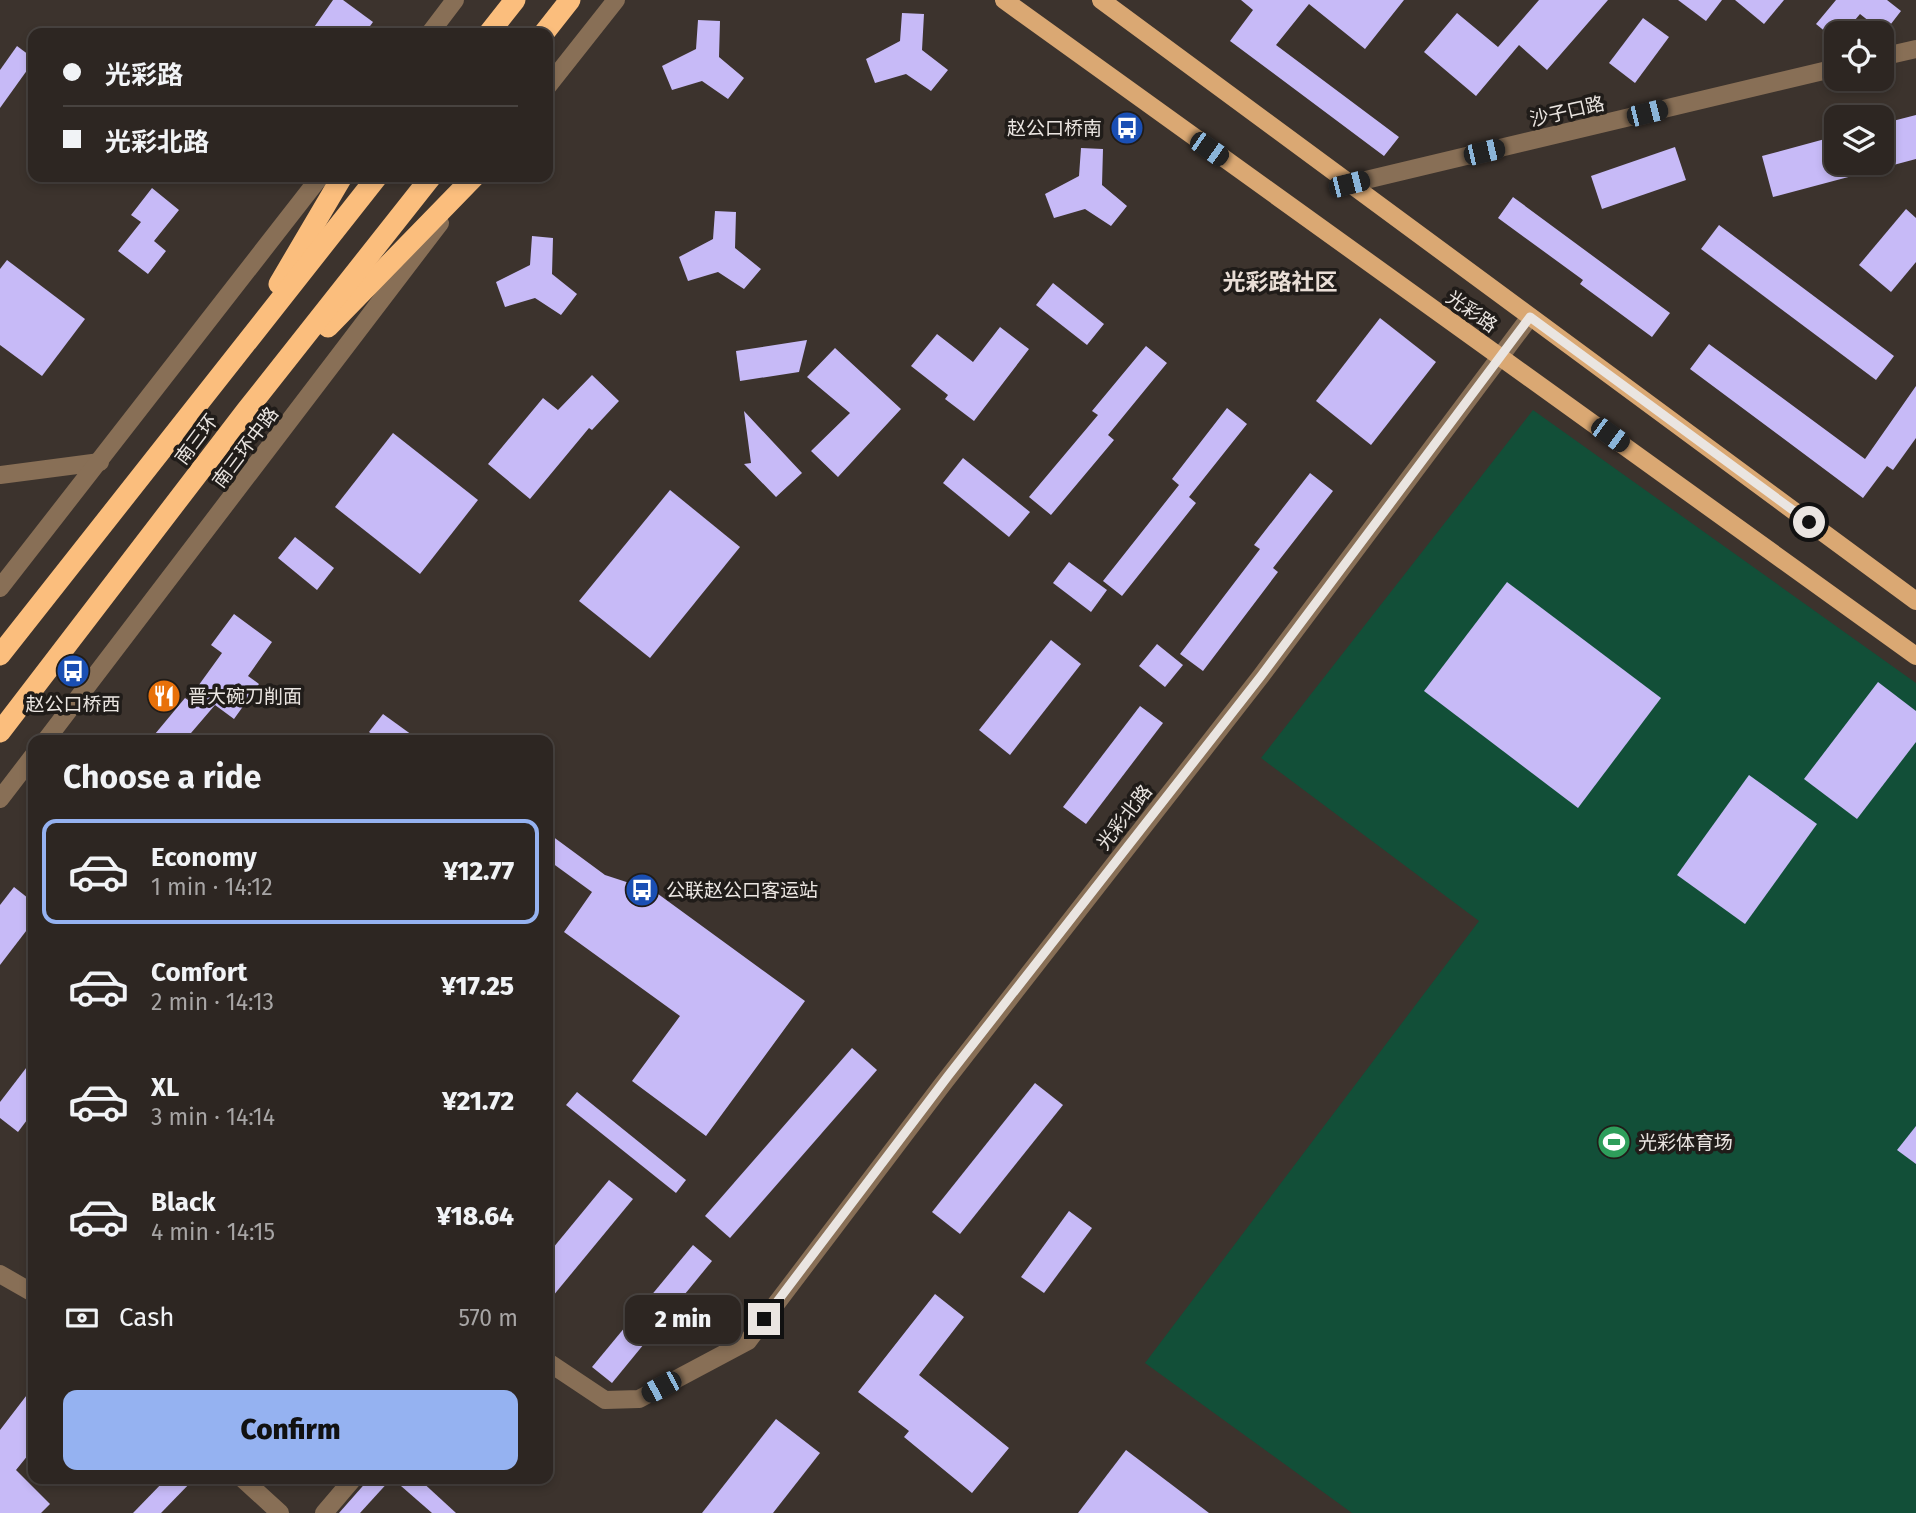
<!DOCTYPE html>
<html lang="en">
<head>
<meta charset="utf-8">
<style>
  :root { --surface:#2d2622; --page:#39322f; --text:#f1f3f6; --muted:#a7a5a5; --line:#484340; --accent:#95b2f1 }
  body { margin:0; font-family:"Fira Sans","Noto Sans SC",sans-serif; background:var(--page); color:var(--text); height:100vh; display:flex; flex-direction:column; font-size:26px; white-space:nowrap }
  * { box-sizing:border-box; margin:0 }
  p { font-size:23px; color:var(--muted) }
  .icon { flex:none; width:38px; height:38px; fill:none; stroke:currentColor; stroke-width:2; stroke-linecap:round; stroke-linejoin:round }
  .map { position:relative; flex:1; overflow:hidden }
  .drawer { position:absolute; left:28px; top:735px; width:525px; height:749px; display:flex; flex-direction:column; background:var(--surface); border-radius:14px; box-shadow:0 4px 10px #0003,0 0 0 2px var(--line) }
  .drawer>* { flex:none }
  .banner { position:absolute; left:28px; top:28px; width:525px; height:154px; border-radius:14px; box-shadow:0 4px 10px #0003,0 0 0 2px var(--line); display:grid; align-content:center; height:154px; padding:0 35px; background:var(--surface) }
  .fabs { position:absolute; left:1824px; top:21px; display:grid; gap:14px }
  .fabs a { display:grid; place-items:center; width:70px; height:70px; border-radius:14px; background:var(--surface); box-shadow:0 4px 10px #0003,0 0 0 2px var(--line); font-size:35px }
  .end { position:absolute; width:32px; height:32px; margin:-16px; border:9px solid #eae5e1; background:#111; box-shadow:0 0 0 4px #111 }
  .from { border-radius:50% }
  .bubble { position:absolute; height:49px; border-radius:14px; background:var(--surface); box-shadow:0 4px 10px #0003,0 0 0 2px var(--line); font-size:23px; font-weight:800; line-height:49px; text-align:center }
  .car { position:absolute; width:21px; height:42px; margin:-21px -10px; border-radius:9px; box-shadow:0 0 5px 2px #0007; background:linear-gradient(#222 24%,#8ab4d8 0 40%,#222 0 76%,#8ab4d8 0 86%,#222 0) }
  .banner b { display:flex; align-items:center; gap:24px; height:66px; font-size:26px }
  .banner b+b { border-top:2px solid var(--line) }
  .banner i { width:18px; height:18px; background:var(--text) }
  ul { padding:0; list-style:none }
  li { display:flex; align-items:center; gap:21px; height:105px; margin:0 14px 10px; padding:0 21px; border:4px solid transparent; border-radius:14px }
  li div { flex:1 }
  li b { display:block; font-size:26px }
  li em { font-style:normal; font-weight:800 }
  li.selected { border-color:var(--accent) }
  li>.icon { width:63px; height:63px; stroke-width:1.5 }
  h2 { padding:0 35px; font-size:32px; line-height:84px }
  .pay { display:flex; align-items:center; gap:18px; height:77px; padding:0 35px; font-size:26px }
  .pay p { margin-inline-start:auto }
  .button { display:flex; gap:14px; margin-top:auto; padding:14px 35px }
  .button a { flex:1; height:80px; border-radius:14px; background:var(--accent); color:#111; font-size:28px; font-weight:800; line-height:80px; text-align:center }
  .map>svg:first-child { display:block }
  .green { fill:#124f38 }
  .building { fill:#c7baf7 }
  .lines { fill:none; stroke-linecap:round; stroke-linejoin:round }
  .minor { stroke:#886f56; stroke-width:18 }
  .major { stroke:#daa873; stroke-width:18 }
  .highway { stroke:#fbbe7d; stroke-width:21 }
  .route { stroke:#eae5e1; stroke-width:9 }
  .labels { text-anchor:middle; stroke-width:7; stroke-linejoin:round; paint-order:stroke }
  .street-label { font-size:19px; fill:#eae5e1; stroke:#201c19 }
  .poi-label { font-size:19px; fill:#eae5e1; stroke:#201c19; text-anchor:start }
  .quarter-label { font-size:23px; font-weight:bold; fill:#e9ded6; stroke:#201c19 }
</style>
</head>
<body>
<div class="map">
<svg width="1916" height="1513" viewBox="0 0 1916 1513">
  <rect width="100%" height="100%" fill="#3c332d"/>
  <path class="green" d="M1533 410 1916 683V1513H1352L1145 1363 1479 921 1261 758Z"/>
  <g class="building">
    <path d="M333 0H343L373 22 365 33H310Z"/>
    <path d="M1241 0H1404L1365 49 1309 4 1276 45 1399 137 1384 156 1230 41 1253 10Z"/>
    <path d="M1539 0H1608L1547 70 1519 45 1476 96 1424 52 1457 13 1498 47Z"/>
    <path d="M1678 0H1722L1706 21Z"/>
    <path d="M1735 0H1784L1764 24Z"/>
    <path d="M1836 0H1887L1901 11 1884 33 1860 14 1844 33H1827L1816 24Z"/>
    <path d="M902 13 924 14 922 50 948 70 931 91 906 74 875 83 866 59 900 41Z"/>
    <path d="M1643 18 1669 37 1635 83 1609 63Z"/>
    <path d="M698 20 720 21 719 57 744 78 728 99 702 81 672 90 662 66 696 49Z"/>
    <path d="M17 46 33 58V62L0 108V70Z"/>
    <path d="M1916 115V159L1773 197 1762 156 1836 136V163H1881V124Z"/>
    <path d="M1675 147 1686 180 1602 209 1591 176Z"/>
    <path d="M1081 148 1103 149 1102 185 1127 206 1111 226 1085 209 1054 218 1045 194 1079 176Z"/>
    <path d="M152 188 179 210 154 241 166 251 148 274 118 251 141 222 131 215Z"/>
    <path d="M1513 197 1670 313 1652 337 1580 284 1583 280 1498 218Z"/>
    <path d="M1906 209 1916 218V262L1891 292 1859 265Z"/>
    <path d="M715 211 736 212 735 248 761 269 744 289 718 272 688 281 679 257 713 239Z"/>
    <path d="M1719 225 1894 356 1876 380 1701 249Z"/>
    <path d="M532 236 553 238 552 274 577 294 561 315 535 298 505 307 496 282 530 265Z"/>
    <path d="M7 260 85 319 42 376 0 345V269Z"/>
    <path d="M1053 283 1104 324 1087 345 1036 305Z"/>
    <path d="M1380 318 1436 362 1371 445 1316 401Z"/>
    <path d="M1000 327 1029 349 974 421 945 399 948 395 911 366 937 334 973 362Z"/>
    <path d="M807 340 799 372 740 381 736 351Z"/>
    <path d="M1709 344 1865 459 1916 386V438L1893 470 1887 466 1863 498 1690 369Z"/>
    <path d="M1146 346 1167 363 1108 435 1114 440 1051 515 1029 497 1098 415 1092 411Z"/>
    <path d="M835 348 901 409 838 477 811 451 850 413 807 377Z"/>
    <path d="M592 375 619 401 592 430 589 428 530 499 488 464 543 398 558 410Z"/>
    <path d="M1227 408 1247 424 1189 497 1196 503 1122 596 1103 581 1179 485 1172 479Z"/>
    <path d="M744 411 802 473 776 497 744 464 751 463Z"/>
    <path d="M393 433 478 500 420 574 335 507Z"/>
    <path d="M963 458 1030 512 1009 537 943 483Z"/>
    <path d="M1310 473 1333 491 1273 568 1278 572 1203 671 1180 654 1260 549 1254 545Z"/>
    <path d="M670 490 740 547 650 658 579 601Z"/>
    <path d="M295 537 334 568 317 590 278 558Z"/>
    <path d="M1069 562 1107 590 1091 612 1053 583Z"/>
    <path d="M1507 582 1661 698 1578 808 1424 691Z"/>
    <path d="M234 614 272 642 248 676 259 684 234 719 215 705 185 740H150L185 698 188 700 222 653 211 645Z"/>
    <path d="M1051 640 1081 664 1010 755 979 730Z"/>
    <path d="M1157 644 1183 665 1165 687 1139 666Z"/>
    <path d="M1878 682 1916 711V742L1857 819 1804 779Z"/>
    <path d="M1140 706 1163 723 1086 824 1063 807Z"/>
    <path d="M383 714 419 740H380L369 732Z"/>
    <path d="M1749 775 1817 824 1745 924 1677 875Z"/>
    <path d="M548 833 605 875 654 891 805 1001 706 1136 632 1081 680 1016 564 932 592 892 548 860Z"/>
    <path d="M14 887 33 902V922L0 965V905Z"/>
    <path d="M852 1048 877 1070 730 1238 705 1216Z"/>
    <path d="M33 1059V1112L18 1132 0 1118V1102Z"/>
    <path d="M1035 1083 1063 1105 960 1234 932 1212Z"/>
    <path d="M577 1092 686 1180 676 1193 566 1105Z"/>
    <path d="M1916 1126V1164L1897 1150Z"/>
    <path d="M609 1180 633 1199 548 1302V1254Z"/>
    <path d="M1069 1211 1092 1228 1044 1293 1021 1277Z"/>
    <path d="M693 1245 712 1261 612 1383 592 1367Z"/>
    <path d="M935 1294 964 1317 919 1375 1009 1448 972 1493 904 1437 909 1431 858 1392Z"/>
    <path d="M33 1387V1449L16 1470 50 1504 41 1513H0V1430Z"/>
    <path d="M776 1419 820 1453 773 1513H702Z"/>
    <path d="M1126 1450 1209 1513H1078Z"/>
    <path d="M166 1479H194L161 1513H133Z"/>
    <path d="M369 1479H391L360 1513H339Z"/>
    <path d="M393 1479H419L456 1513H432Z"/>
  </g>
  <g class="lines">
    <g class="minor">
      <path d="M430 33 455 0"/>
      <path d="M1881 57 1916 49"/>
      <path d="M548 86 616 0"/>
      <path d="M1349 184 1836 68"/>
      <path d="M0 475 100 462"/>
      <path d="M0 588 320 177"/>
      <path d="M46 740 440 223"/>
      <path d="M0 799 33 756"/>
      <path d="M0 1274 33 1293"/>
      <path d="M548 1362 605 1400 639 1399 748 1341 942 1085 1261 676 1530 317"/>
      <path d="M243 1479 280 1513"/>
      <path d="M324 1513 353 1479"/>
    </g>
    <g class="major">
      <path d="M1004 0 1916 656"/>
      <path d="M1101 0 1916 601"/>
    </g>
    <g class="highway">
      <path d="M489 33 515 0"/>
      <path d="M544 33 570 0"/>
      <path d="M279 284 342 177"/>
      <path d="M328 327 474 177"/>
      <path d="M0 655 377 177"/>
      <path d="M0 732 246 411 431 177"/>
    </g>
  </g>
  <g class="lines">
    <path class="route" d="M764 1319 948 1076 1261 676 1530 317 1809 522"/>
  </g>
  <defs>
    <symbol id="bus-disc" viewBox="-11 -11 22 22"><circle r="9.5" fill="#1a4fb4" stroke="#201c19"/><path d="M-5-6H5V4H4V6H2V4H-2V6H-4V4H-5ZM-3.5-4V0h7V-4ZM-3.5 1.2v1.5H-2V1.2ZM2 1.2v1.5H3.5V1.2Z" fill="#fff"/></symbol>
    <symbol id="restaurant-disc" viewBox="-11 -11 22 22"><circle r="9.5" fill="#e8710a" stroke="#201c19"/><path d="M-5-6h1v4h1v-4h1v4h1v-4h1v5L-1.5 .5V6h-2V.5L-5-1ZM5-6V6H3V1.5H1.5Q1.5-4 5-6Z" fill="#fff"/></symbol>
    <symbol id="stadium-disc" viewBox="-11 -11 22 22"><circle r="9.5" fill="#2e9e5b" stroke="#201c19"/><path d="M0-5a6.5 5 0 1 0 0 10a6.5 5 0 1 0 0-10ZM-3.5-1.8h7v3.6h-7Z" fill="#fff"/></symbol>
  </defs>
  <g fill-rule="evenodd">
    <use href="#bus-disc" x="1108" y="109" width="38" height="38"/>
    <use href="#bus-disc" x="54" y="652" width="38" height="38"/>
    <use href="#restaurant-disc" x="145" y="677" width="38" height="38"/>
    <use href="#bus-disc" x="623" y="871" width="38" height="38"/>
    <use href="#stadium-disc" x="1595" y="1123" width="38" height="38"/>
  </g>
  <g class="labels">
    <g class="street-label">
      <text transform="translate(1567 111) rotate(-13)" y="7">沙子口路</text>
      <text transform="translate(1472 311) rotate(35)" y="7">光彩路</text>
      <text transform="translate(196 439) rotate(-53)" y="7">南三环</text>
      <text transform="translate(245 447) rotate(-53)" y="7">南三环中路</text>
      <text transform="translate(1124 817) rotate(-52)" y="7">光彩北路</text>
    </g>
    <g class="poi-label">
      <text x="1102" y="135" text-anchor="end">赵公口桥南</text>
      <text x="188" y="703">晋大碗刀削面</text>
      <text x="73" y="711" text-anchor="middle">赵公口桥西</text>
      <text x="666" y="897">公联赵公口客运站</text>
      <text x="1638" y="1149">光彩体育场</text>
    </g>
    <g class="quarter-label">
      <text x="1280" y="290">光彩路社区</text>
    </g>
  </g>
</svg>
<div class="fabs">
<a><svg class="icon" aria-label="locate" viewBox="0 0 24 24"><circle cx="12" cy="12" r="6"/><path d="M12 2v4M12 18v4M2 12h4M18 12h4"/></svg></a>
<a><svg class="icon" aria-label="layers" viewBox="0 0 24 24"><path d="M12 4l9 5-9 5-9-5zM3 14l9 5 9-5"/></svg></a>
</div>
<i class="end from" style="left:1809px;top:522px"></i>
<i class="end" style="left:764px;top:1319px"></i>
<div class="bubble" style="left:625px;top:1295px;width:116px">2 min</div>
<i class="car" style="left:1647px;top:113px;rotate:76deg"></i>
<i class="car" style="left:1209px;top:149px;rotate:125deg"></i>
<i class="car" style="left:1484px;top:152px;rotate:77deg"></i>
<i class="car" style="left:1349px;top:184px;rotate:76deg"></i>
<i class="car" style="left:1610px;top:435px;rotate:126deg"></i>
<i class="car" style="left:661px;top:1387px;rotate:242deg"></i>
<div class="banner">
<b><i class="from"></i>光彩路</b>
<b><i></i>光彩北路</b>
</div>
<section class="drawer">
<h2>Choose a ride</h2>
<ul>
<li class="selected"><svg class="icon" aria-label="car" viewBox="0 0 24 24"><path d="M5 17H2v-5l4-1 3-4h7l3 4 3 1v5h-3M9 17h6M6 11h13"/><circle cx="7" cy="17" r="2"/><circle cx="17" cy="17" r="2"/></svg><div><b>Economy</b><p>1 min · 14:12</p></div><em>¥12.77</em></li>
<li><svg class="icon" aria-label="car" viewBox="0 0 24 24"><path d="M5 17H2v-5l4-1 3-4h7l3 4 3 1v5h-3M9 17h6M6 11h13"/><circle cx="7" cy="17" r="2"/><circle cx="17" cy="17" r="2"/></svg><div><b>Comfort</b><p>2 min · 14:13</p></div><em>¥17.25</em></li>
<li><svg class="icon" aria-label="car" viewBox="0 0 24 24"><path d="M5 17H2v-5l4-1 3-4h7l3 4 3 1v5h-3M9 17h6M6 11h13"/><circle cx="7" cy="17" r="2"/><circle cx="17" cy="17" r="2"/></svg><div><b>XL</b><p>3 min · 14:14</p></div><em>¥21.72</em></li>
<li><svg class="icon" aria-label="car" viewBox="0 0 24 24"><path d="M5 17H2v-5l4-1 3-4h7l3 4 3 1v5h-3M9 17h6M6 11h13"/><circle cx="7" cy="17" r="2"/><circle cx="17" cy="17" r="2"/></svg><div><b>Black</b><p>4 min · 14:15</p></div><em>¥18.64</em></li>
</ul>
<div class="pay"><svg class="icon" aria-label="cash" viewBox="0 0 24 24"><path d="M3 7h18v10H3z"/><circle cx="12" cy="12" r="2"/></svg>Cash<p>570 m</p></div>
<div class="button"><a>Confirm</a></div>
</section>
</div>
</body>
</html>
